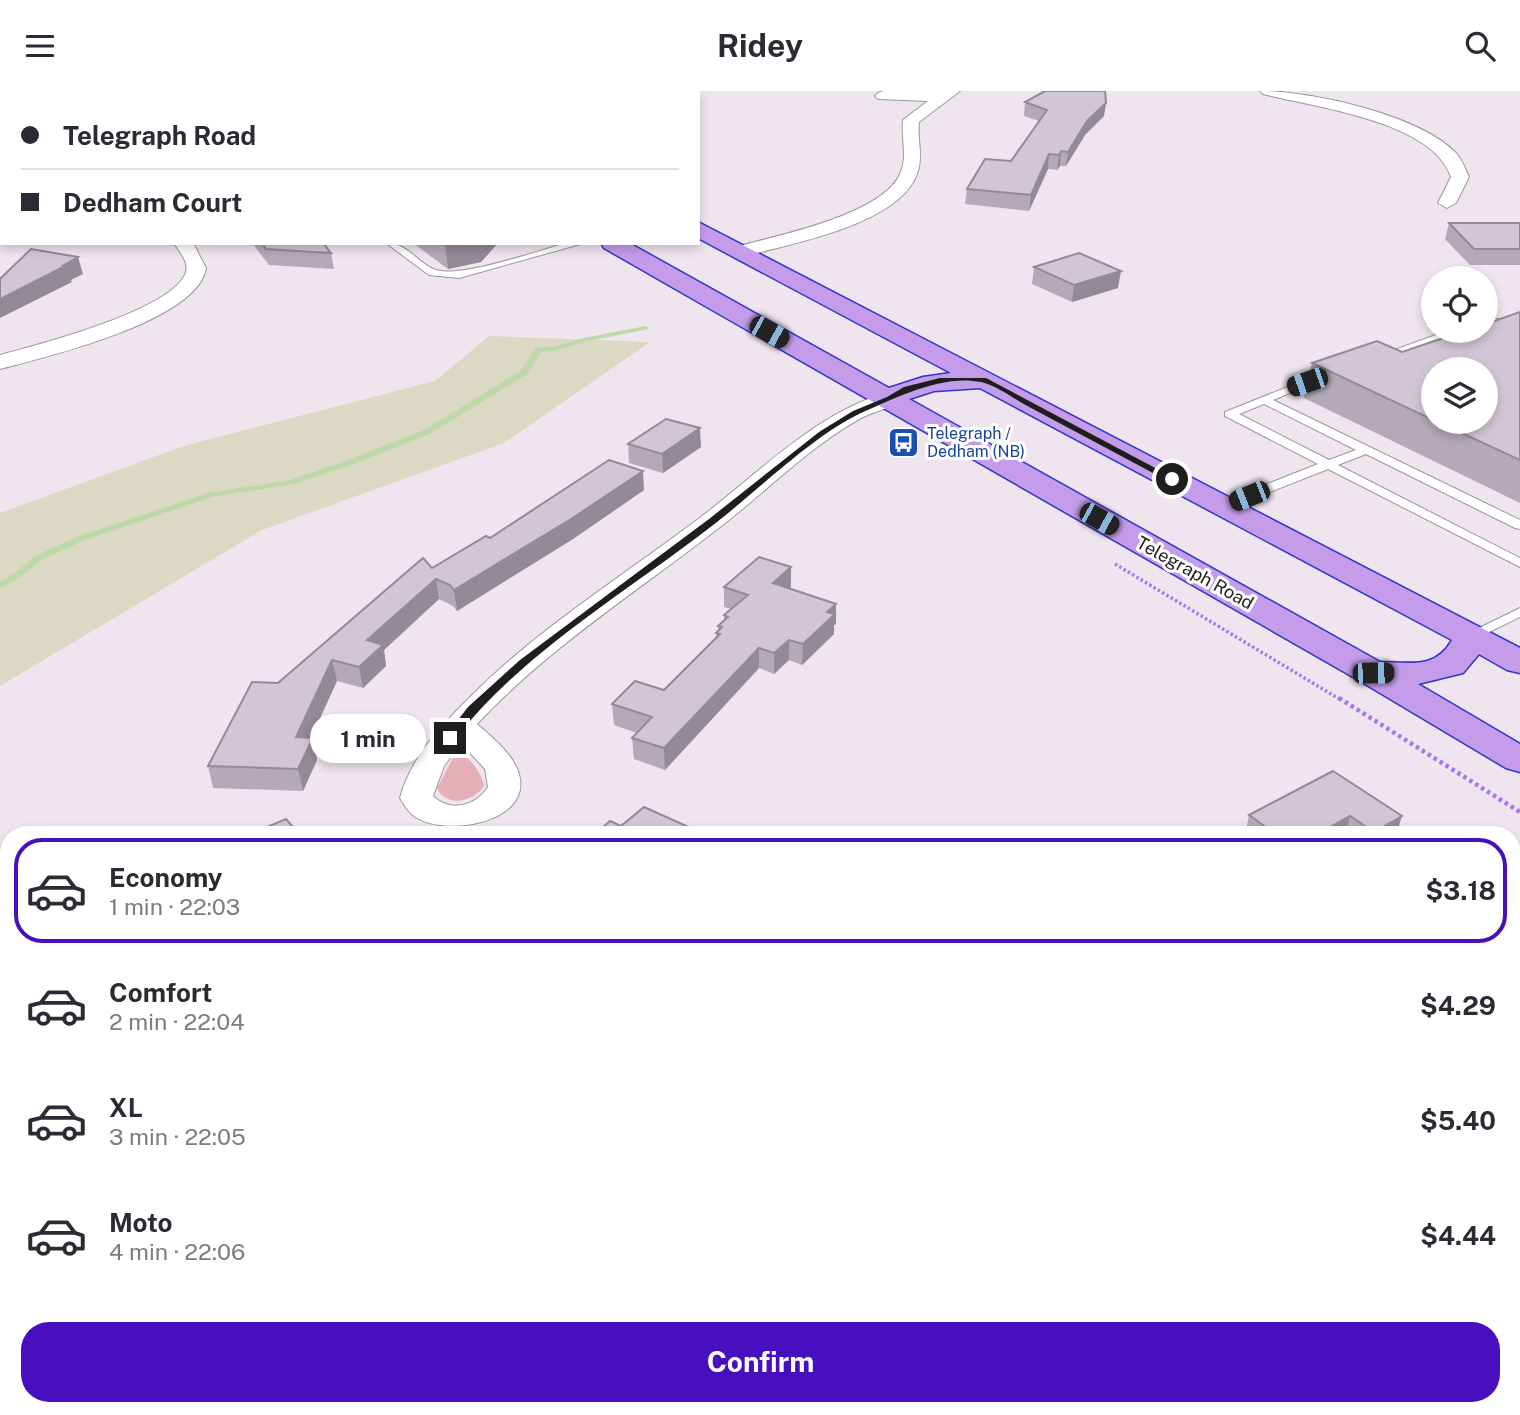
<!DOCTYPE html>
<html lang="en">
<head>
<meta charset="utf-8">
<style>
  :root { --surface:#fff; --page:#f7f7f7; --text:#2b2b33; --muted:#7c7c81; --line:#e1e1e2; --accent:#480fbe }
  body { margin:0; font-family:"Public Sans",sans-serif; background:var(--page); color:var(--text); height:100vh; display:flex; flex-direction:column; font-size:26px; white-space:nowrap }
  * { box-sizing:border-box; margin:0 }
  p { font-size:23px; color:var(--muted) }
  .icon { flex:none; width:38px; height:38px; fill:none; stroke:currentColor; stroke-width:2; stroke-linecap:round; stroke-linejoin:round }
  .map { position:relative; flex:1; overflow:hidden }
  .details { position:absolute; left:0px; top:735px; width:1521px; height:590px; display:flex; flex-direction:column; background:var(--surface); border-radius:28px 28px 0 0; box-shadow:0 4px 10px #0003 }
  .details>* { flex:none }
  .top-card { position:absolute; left:0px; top:0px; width:700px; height:154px; box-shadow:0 4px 10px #0003; display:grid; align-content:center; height:154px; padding:0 21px; background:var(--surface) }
  .tools { position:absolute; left:1421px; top:175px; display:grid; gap:14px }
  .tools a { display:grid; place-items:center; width:77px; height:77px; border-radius:50%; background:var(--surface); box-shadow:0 4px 10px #0003; font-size:35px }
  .end { position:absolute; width:32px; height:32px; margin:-16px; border:9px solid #1e1e1e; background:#fff; box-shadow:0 0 0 4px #fff }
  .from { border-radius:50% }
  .bubble { position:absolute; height:49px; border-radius:24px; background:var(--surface); box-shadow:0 4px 10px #0003; font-size:23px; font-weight:700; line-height:49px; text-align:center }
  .car { position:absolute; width:21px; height:42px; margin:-21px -10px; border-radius:9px; box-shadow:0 0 5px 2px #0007; background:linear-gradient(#222 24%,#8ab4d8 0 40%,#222 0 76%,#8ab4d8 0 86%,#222 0) }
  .top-card b { display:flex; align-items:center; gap:24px; height:66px; font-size:26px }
  .top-card b+b { border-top:2px solid var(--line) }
  .top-card i { width:18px; height:18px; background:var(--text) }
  ul { padding:12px 0 0; list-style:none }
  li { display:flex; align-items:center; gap:21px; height:105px; margin:0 14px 10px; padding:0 7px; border:4px solid transparent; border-radius:28px }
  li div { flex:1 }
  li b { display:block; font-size:26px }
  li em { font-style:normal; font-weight:700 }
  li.current { border-color:var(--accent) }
  li>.icon { width:63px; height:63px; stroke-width:1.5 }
  .primary-button { display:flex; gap:14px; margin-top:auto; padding:14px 21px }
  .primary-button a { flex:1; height:80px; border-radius:28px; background:var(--accent); color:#fff; font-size:28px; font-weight:700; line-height:80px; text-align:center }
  header { display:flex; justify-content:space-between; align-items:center; height:91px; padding:0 21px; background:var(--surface); font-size:32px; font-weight:700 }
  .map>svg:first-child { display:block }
  .grass { fill:#e5afb8 }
  .wetland { fill:#dbd8c3 }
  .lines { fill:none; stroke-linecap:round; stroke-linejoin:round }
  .stream { fill:#bed9a9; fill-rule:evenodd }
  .service-casing { stroke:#989898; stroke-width:2 }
  .minor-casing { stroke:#989898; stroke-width:2 }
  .trunk-casing { stroke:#3134cd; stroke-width:3 }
  .path-far2 { stroke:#aa76ef; stroke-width:2.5; stroke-dasharray:2 2; stroke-linecap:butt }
  .path-far1 { stroke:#aa76ef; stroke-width:3.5; stroke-dasharray:2.5 2.5; stroke-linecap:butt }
  .path { stroke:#aa76ef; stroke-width:4.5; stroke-dasharray:3.5 3.5; stroke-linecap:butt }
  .service { fill:#fff; fill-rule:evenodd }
  .minor { fill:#fff; fill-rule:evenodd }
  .trunk { fill:#c59cea; fill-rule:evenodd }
  .wall { fill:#b4aab7; fill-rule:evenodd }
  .shaded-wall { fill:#928b95 }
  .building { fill:#d1c6d5; stroke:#928b95; stroke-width:2 }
  .route { fill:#1e1e1e }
  .labels { text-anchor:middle; stroke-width:6; stroke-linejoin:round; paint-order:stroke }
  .far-transit-label { font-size:16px; fill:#164399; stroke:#fff; text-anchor:start }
  .street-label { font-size:18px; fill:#1e1e1e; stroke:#fff }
</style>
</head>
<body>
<header><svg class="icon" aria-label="menu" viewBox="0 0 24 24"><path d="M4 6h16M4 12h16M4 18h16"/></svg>Ridey<svg class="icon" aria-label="search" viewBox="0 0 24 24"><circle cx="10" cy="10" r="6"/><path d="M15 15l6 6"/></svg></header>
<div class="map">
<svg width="1520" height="1324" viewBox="0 0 1520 1324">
  <rect width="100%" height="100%" fill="#efe5ef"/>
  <path class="grass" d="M459 661C470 666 482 683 484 695 474 711 446 717 437 697L455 663Z"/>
  <path class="wetland" d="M489 245 650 251 504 352 262 439 0 595V422L184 355 435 290Z"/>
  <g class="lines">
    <path class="stream" d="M646 235 649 237 648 238 584 251 554 260H542L526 284 430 343 357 372 294 393 212 406 85 449 41 469 22 485 0 498V491L16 481 35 465 79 445 208 402 290 389 351 368 424 339 520 280 537 256H554L583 247Z"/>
    <defs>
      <g id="service">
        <path d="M260 0H276L257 2Z"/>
        <path d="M386 152C407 152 416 170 433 178 456 189 540 159 567 152H584L459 187 429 184Z"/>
        <path d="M1486 227 1507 229 1520 234V241L1505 235 1486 233Z"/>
        <path d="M1447 240H1462L1384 268 1375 266Z"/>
        <path d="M1325 281 1329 282V286L1273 309 1520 429V438L1515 437 1366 363 1338 374 1520 467V476L1328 378 1227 418H1219V412L1318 373 1225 325V321ZM1264 313 1356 359 1329 369 1239 323Z"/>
        <path d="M1520 517V526L1477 547 1472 548 1465 544Z"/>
      </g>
      <g id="minor">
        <path d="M516 0H540L515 2Z"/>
        <path d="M883 0H960L919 31C917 47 923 64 918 80 903 132 795 152 749 164H735L732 160 735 156C776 145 882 124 900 83 908 67 901 46 903 29L928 10 878 8 875 5 878 2Z"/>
        <path d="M1260 0C1311 0 1420 24 1456 62 1462 69 1465 77 1469 86L1456 112 1447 117 1438 112 1451 86C1433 30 1313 16 1263 3Z"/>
        <rect x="0" y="71" width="2" height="10"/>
        <path d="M174 152H193L206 177C198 230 46 266 0 278V264C37 254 174 219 186 181 189 171 179 160 174 152Z"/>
        <path d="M890 301 898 303 901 308 898 313C887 317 874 321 863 326 811 354 767 400 720 436 638 500 548 557 477 633 493 647 517 666 520 688 527 732 447 745 417 727 410 723 404 714 400 707 410 668 440 636 468 608 537 538 623 485 701 426 759 382 819 319 890 301ZM461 652 485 678 488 696C476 715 450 722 433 705L444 675Z"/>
        <path d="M1520 799V826L1512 828V801Z"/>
        <path d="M863 1316H914L910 1324H859Z"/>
      </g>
      <g id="trunk">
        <path d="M346 0H366L367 2H347Z"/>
        <path d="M442 0H462L463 2H443Z"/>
        <path d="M698 131 1520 557V582L1507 579 1479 563 1463 582 1418 593 1520 653V681L1506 677 1360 590 604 157 601 152H629L889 297 923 286 951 282 698 147ZM980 297 1452 549C1435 579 1410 571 1380 571L909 308 934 300Z"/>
      </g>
    </defs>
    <use href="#service" class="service-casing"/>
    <use href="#minor" class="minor-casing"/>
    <use href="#trunk" class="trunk-casing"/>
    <path class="path-far2" d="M322 0 324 2"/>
    <path class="path-far1" d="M1115 473 1341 609"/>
    <path class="path" d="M1339 607 1520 721"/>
    <use href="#service" class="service"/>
    <use href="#minor" class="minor"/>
    <use href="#trunk" class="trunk"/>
  </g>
  <g class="wall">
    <path d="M3 0H52L53 2H5Z"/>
    <path d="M201 0H220L221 2H203Z"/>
    <path d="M1025 11 1104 25 1085 44 1066 75H1060L1057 79 1048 78 1029 120 965 113 967 98 1011 70 1039 30 1024 25Z"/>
    <path d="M1449 132H1520V174H1470L1445 148Z"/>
    <path d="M252 152H323L331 162 334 178 269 174Z"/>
    <path d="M413 152H498L481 171 448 178Z"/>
    <path d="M1034 176 1118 197 1072 211 1032 193Z"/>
    <path d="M1520 221V412L1304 307 1312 272 1402 261ZM1433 278 1486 331H1433Z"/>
    <path d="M628 353 701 356 663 382 629 372Z"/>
    <path d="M644 399 573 448 457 520 453 515 439 508 384 559 386 575 363 597 337 590 311 647H313L317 669 303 700 213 697 208 675 278 592 490 447Z"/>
    <path d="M724 496H791L789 497 836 533 834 534V543L802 574 789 569 774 583 759 577 665 679 634 668 632 647 637 642 614 634 612 613 664 599 716 547V542L718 540V535L724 529V524L731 518 724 516Z"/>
    <path d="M1333 680 1396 744H1245L1249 724Z"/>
    <path d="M1520 984V1087L1512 1081V989Z"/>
    <path d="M0 1125 9 1127V1268L0 1265Z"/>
    <path d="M1163 1316H1326L1319 1324H1160Z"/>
  </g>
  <g class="shaded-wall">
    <path d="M1106 12 1104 25 1085 44 1066 75 1068 61 1087 30Z"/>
    <path d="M1061 60 1060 75 1057 79 1059 64Z"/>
    <path d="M1049 63 1048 78 1029 120 1031 104Z"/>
    <path d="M445 152H498L481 171 448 178Z"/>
    <path d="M78 166 83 183 71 189 72 191 0 227V208Z"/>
    <path d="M1121 180 1118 197 1072 211 1074 194Z"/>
    <path d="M700 337 701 356 663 382 662 363Z"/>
    <path d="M643 380 644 399 573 448 457 520 454 499Z"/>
    <path d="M791 476V496L773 512V492Z"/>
    <path d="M436 488 439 508 384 559 386 575 363 597 359 576 367 549Z"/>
    <path d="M836 513V533L834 534V543L802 574 803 553 827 521Z"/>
    <path d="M789 549V569L774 583V562Z"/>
    <path d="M759 557V577L665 679 664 657Z"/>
    <path d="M332 569 337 590 301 668 296 646Z"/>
    <path d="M313 647 317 669 303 700 298 678Z"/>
    <path d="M1350 725 1345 744H1316Z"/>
    <path d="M1402 725 1396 744H1373L1374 741Z"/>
    <path d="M691 737V744H683Z"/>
    <path d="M1520 1273V1287L1512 1293V1279Z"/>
    <path d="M307 1316H324L326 1324H304L302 1317Z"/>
    <path d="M441 1316H489L490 1324H408Z"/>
    <path d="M1254 1316H1256L1253 1324H1247Z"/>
    <path d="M1316 1316H1326L1319 1324H1309Z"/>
  </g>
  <g class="building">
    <path d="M13 0H52L53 2H15Z"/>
    <path d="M1045 0H1105L1106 12 1087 30 1068 61 1061 60 1059 64 1049 63 1031 104 967 98 985 68 1011 70 1047 19 1025 11Z"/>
    <path d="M1449 132H1520V158H1474Z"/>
    <path d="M262 152H323L331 162 266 158Z"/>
    <path d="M31 158 78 166 64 174H67L0 208V188Z"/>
    <path d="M1079 162 1121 180 1074 194 1034 176Z"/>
    <path d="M1520 221V369L1438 331H1486V278H1433V329L1312 272 1377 250 1402 261 1464 240H1486V233Z"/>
    <path d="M666 328 700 337 662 363 628 353Z"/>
    <path d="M609 369 643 380 571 428 454 499 450 494 436 488 367 549 383 554 359 576 332 569 296 646 313 647 298 678 208 675 252 591 278 592 423 467 432 477 486 445 490 447Z"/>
    <path d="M759 466 791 476 773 492 836 513 827 521 835 523 803 553 789 549 774 562 759 557 664 657 632 647 652 626 612 613 635 590 664 599 720 543 716 542 722 536 718 535 728 526 724 524 748 504 724 496Z"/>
    <path d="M1333 680 1402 725 1374 741 1350 725 1316 744H1277L1249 724Z"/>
    <path d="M644 716 691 737 683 744H594L610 730 621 735Z"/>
    <path d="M286 728 300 744H248Z"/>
    <path d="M1520 984V1056L1512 1050V989Z"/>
    <path d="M0 1125 9 1127V1249L0 1246Z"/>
    <path d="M1512 1132 1520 1139V1273L1512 1279Z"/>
    <path d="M323 1316H441L408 1324H367V1321L355 1324H324Z"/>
    <path d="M1184 1316H1254L1247 1324H1194Z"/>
    <path d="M1263 1316H1316L1309 1324H1274Z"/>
  </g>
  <path class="route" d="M940 287H986L1176 388 1168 390C1123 366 1078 342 1033 318 1017 310 998 295 981 291 942 283 895 307 861 322 814 344 759 398 717 431 632 498 519 563 454 650H446L444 647 468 616 520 569 709 428 819 341 853 320 887 306 904 296Z"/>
  <defs>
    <symbol id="bus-square" viewBox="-11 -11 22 22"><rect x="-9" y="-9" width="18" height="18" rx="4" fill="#1a4fb4" stroke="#fff"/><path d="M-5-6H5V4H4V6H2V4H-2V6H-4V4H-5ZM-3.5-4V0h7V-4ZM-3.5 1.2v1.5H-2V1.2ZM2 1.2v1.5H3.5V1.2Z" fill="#fff"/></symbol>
  </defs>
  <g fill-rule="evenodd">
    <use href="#bus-square" x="886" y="334" width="35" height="35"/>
  </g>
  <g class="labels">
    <g class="far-transit-label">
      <text x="927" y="348">Telegraph /<tspan x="927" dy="18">Dedham (NB)</tspan></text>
    </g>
    <g class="street-label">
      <text transform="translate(1195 482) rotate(29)" y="6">Telegraph Road</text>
    </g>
  </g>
</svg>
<div class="tools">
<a><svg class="icon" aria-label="locate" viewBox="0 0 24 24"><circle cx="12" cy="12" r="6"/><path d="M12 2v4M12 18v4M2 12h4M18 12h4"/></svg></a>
<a><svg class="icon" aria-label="layers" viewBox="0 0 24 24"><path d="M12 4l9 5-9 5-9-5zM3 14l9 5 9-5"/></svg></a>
</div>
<i class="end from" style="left:1172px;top:388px"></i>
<i class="end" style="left:450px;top:647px"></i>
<div class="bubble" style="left:310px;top:623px;width:116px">1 min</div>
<i class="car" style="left:769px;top:241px;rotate:119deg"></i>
<i class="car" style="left:1307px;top:291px;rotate:251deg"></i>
<i class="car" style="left:1249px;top:405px;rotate:248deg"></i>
<i class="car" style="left:1099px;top:428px;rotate:119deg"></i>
<i class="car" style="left:1373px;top:582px;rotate:89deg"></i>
<div class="top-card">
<b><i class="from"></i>Telegraph Road</b>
<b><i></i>Dedham Court</b>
</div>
<section class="details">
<ul>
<li class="current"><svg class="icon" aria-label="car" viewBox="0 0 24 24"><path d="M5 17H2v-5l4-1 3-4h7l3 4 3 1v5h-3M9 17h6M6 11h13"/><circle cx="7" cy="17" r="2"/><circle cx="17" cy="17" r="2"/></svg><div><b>Economy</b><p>1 min · 22:03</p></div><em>$3.18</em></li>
<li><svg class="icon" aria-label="car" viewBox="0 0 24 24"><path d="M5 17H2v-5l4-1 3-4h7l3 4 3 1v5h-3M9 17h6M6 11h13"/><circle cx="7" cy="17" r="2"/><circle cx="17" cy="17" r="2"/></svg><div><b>Comfort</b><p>2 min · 22:04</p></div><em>$4.29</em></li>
<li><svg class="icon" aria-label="car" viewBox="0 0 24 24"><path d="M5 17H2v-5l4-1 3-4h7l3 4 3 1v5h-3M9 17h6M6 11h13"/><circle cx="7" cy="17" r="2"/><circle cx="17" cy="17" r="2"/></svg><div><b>XL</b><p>3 min · 22:05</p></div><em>$5.40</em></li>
<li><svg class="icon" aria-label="car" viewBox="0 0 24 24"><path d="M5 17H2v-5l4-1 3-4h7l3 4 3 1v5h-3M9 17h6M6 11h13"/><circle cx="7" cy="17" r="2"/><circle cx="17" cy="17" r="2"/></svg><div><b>Moto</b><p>4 min · 22:06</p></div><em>$4.44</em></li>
</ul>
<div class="primary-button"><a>Confirm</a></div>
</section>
</div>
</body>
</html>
